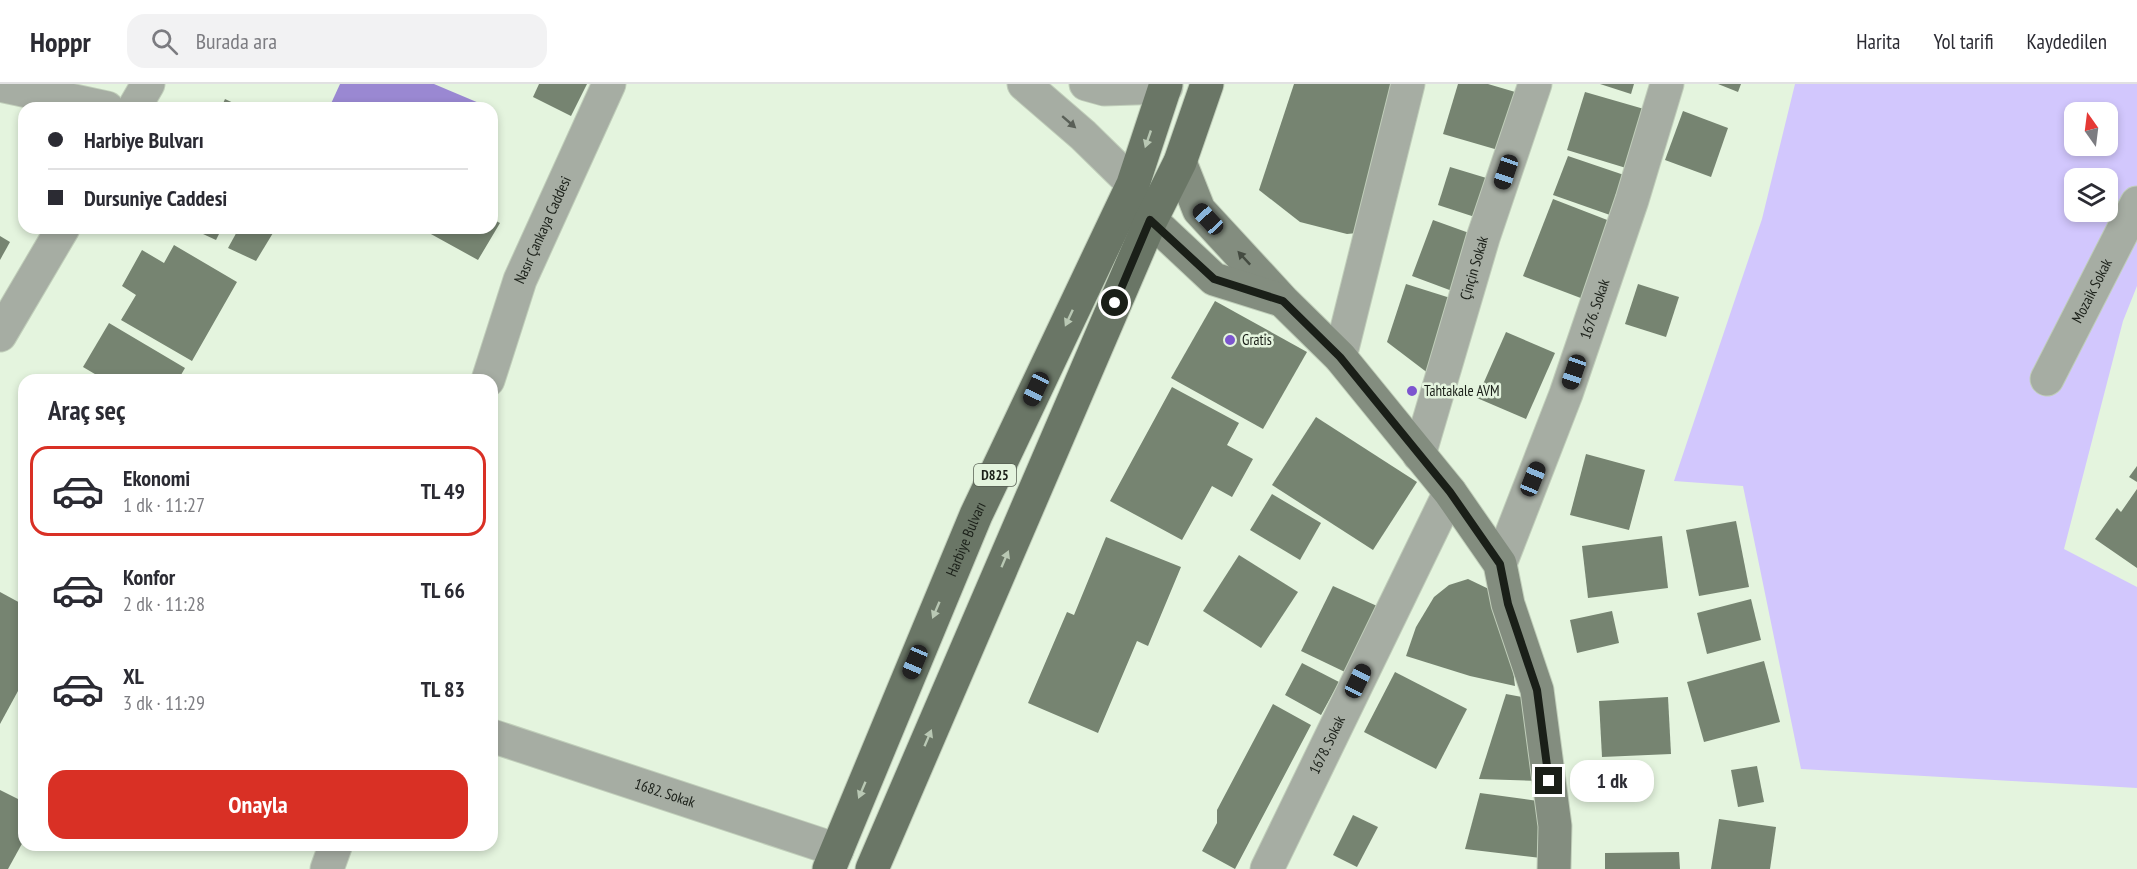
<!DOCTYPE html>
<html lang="tr">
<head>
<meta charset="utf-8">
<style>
  :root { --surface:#fff; --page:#f2f2f3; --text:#2b2b33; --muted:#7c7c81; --line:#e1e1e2; --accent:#d93025 }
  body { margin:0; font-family:"PT Sans Narrow",sans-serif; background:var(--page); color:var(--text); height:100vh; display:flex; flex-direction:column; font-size:22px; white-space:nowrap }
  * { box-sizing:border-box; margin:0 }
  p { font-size:20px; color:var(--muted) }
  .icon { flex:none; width:33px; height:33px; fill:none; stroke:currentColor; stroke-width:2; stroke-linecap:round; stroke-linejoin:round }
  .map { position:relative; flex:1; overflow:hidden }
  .sheet { position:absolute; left:18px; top:290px; width:480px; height:477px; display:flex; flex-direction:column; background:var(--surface); border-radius:18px; box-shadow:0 3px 9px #0003 }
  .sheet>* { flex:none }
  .top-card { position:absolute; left:18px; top:18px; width:480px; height:132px; border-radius:18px; box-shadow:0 3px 9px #0003; display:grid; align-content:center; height:132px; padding:0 30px; background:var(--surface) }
  .needle { width:39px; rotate:346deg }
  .tools { position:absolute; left:2064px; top:18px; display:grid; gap:12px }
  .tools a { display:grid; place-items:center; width:54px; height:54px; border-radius:12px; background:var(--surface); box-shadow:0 3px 9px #0003; font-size:30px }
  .end { position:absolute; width:27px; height:27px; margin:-14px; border:8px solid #1a1f18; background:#fff; box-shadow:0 0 0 3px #fff }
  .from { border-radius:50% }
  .bubble { position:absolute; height:42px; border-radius:18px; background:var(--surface); box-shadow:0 3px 9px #0003; font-size:20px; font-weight:600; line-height:42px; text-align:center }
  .car { position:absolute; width:18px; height:36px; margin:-18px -9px; border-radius:8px; box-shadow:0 0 4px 2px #0007; background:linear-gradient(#222 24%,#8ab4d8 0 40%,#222 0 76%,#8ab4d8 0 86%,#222 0) }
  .top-card b { display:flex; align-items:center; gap:21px; height:57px; font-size:22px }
  .top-card b+b { border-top:2px solid var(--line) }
  .top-card i { width:15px; height:15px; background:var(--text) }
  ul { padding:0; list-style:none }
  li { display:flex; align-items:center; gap:18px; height:90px; margin:0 12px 9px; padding:0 18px; border:3px solid transparent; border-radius:18px }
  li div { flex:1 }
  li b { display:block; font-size:22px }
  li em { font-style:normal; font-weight:600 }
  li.on { border-color:var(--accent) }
  li>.icon { width:54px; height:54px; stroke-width:1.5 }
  h2 { padding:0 30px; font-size:27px; line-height:72px }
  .cta { display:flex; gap:12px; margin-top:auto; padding:12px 30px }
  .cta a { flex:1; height:69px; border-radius:18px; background:var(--accent); color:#fff; font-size:24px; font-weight:600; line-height:69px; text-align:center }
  header { display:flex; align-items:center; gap:36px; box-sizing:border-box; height:84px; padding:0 30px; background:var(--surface); border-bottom:2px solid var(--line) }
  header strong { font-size:28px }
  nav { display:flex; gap:33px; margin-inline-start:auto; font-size:21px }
  .search { width:420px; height:54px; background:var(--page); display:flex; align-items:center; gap:15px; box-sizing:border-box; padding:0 21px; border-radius:18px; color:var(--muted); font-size:22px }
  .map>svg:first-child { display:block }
  .green { fill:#d2c7fd; fill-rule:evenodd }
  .water { fill:#9a88d2 }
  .building { fill:#768471 }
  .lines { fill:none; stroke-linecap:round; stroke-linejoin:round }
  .street-casing { stroke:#c0ceba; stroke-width:35 }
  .secondary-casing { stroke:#c0ceba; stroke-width:35 }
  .primary-casing { stroke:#c0ceba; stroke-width:35 }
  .street { stroke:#a6ada3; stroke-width:33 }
  .secondary { stroke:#838d7f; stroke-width:33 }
  .primary { stroke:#6a7666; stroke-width:33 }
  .oneway { fill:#595f57 }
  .oneway2 { fill:#b9c8b4 }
  .oneway3 { fill:#444b41 }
  .route { stroke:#1a1f18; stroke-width:8 }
  .poi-dot { fill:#7c55cf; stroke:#e4f4de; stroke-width:2 }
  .labels { text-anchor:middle; stroke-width:5; stroke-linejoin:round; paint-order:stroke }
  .shield { fill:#e4f4de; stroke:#575f53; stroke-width:1.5 }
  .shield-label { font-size:14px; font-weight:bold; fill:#1a1f18 }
  .street-label { font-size:15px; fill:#1a1f18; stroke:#e4f4de }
  .poi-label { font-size:15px; fill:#1a1f18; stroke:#e4f4de; text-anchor:start }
</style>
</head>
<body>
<header>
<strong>Hoppr</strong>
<div class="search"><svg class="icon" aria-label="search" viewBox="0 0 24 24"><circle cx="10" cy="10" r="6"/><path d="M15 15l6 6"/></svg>Burada ara</div>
<nav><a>Harita</a><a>Yol tarifi</a><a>Kaydedilen</a></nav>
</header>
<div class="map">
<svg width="2137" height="785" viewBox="0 0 2137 785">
  <rect width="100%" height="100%" fill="#e4f4de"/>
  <path class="green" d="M1795 0H2137V202L2123 237 2064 465 2137 503V704L1801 685 1743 402 1674 397 1762 135ZM2074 28H2108V62H2074ZM2074 94H2108V128H2074Z"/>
  <path class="water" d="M340 0H434L479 19 477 24H329Z"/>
  <g class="building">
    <path d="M539 0H587L571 32 533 13Z"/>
    <path d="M1294 0H1407L1357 149 1347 150 1300 138 1259 106Z"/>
    <path d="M1458 0H1488L1522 10 1505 68 1443 50Z"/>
    <path d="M1600 0H1634L1631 10Z"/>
    <path d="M1718 0H1741L1738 8Z"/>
    <path d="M1585 8 1644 25 1626 84 1567 66Z"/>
    <path d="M225 15 244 24H221Z"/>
    <path d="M1683 27 1728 44 1711 93 1665 76Z"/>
    <path d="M1568 72 1624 91 1610 131 1553 111Z"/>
    <path d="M1450 83 1493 96 1481 135 1438 121Z"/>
    <path d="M1553 115 1615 139 1586 216 1523 192Z"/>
    <path d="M492 135 500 139 478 176 420 144H492Z"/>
    <path d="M1433 136 1483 154 1463 211 1412 192Z"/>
    <path d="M190 144H222L216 156Z"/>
    <path d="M239 144H276L256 177 228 164Z"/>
    <path d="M0 152 10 158 0 176Z"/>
    <path d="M174 161 237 198 192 277 121 236 136 211 122 202 142 166 164 179Z"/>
    <path d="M1406 200 1463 218 1437 296 1387 258Z"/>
    <path d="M1638 200 1679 213 1666 253 1625 240Z"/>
    <path d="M1215 217 1307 268 1263 345 1171 294Z"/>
    <path d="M109 239 185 284 178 296H105L83 283Z"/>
    <path d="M1506 248 1555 269 1526 335 1477 314Z"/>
    <path d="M1172 303 1239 339 1227 361 1253 375 1232 413 1212 402 1182 456 1110 417Z"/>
    <path d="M1316 333 1417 398 1373 466 1272 401Z"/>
    <path d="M1586 370 1645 386 1629 446 1570 431Z"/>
    <path d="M2137 382V398L2129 393Z"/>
    <path d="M2137 405V484L2095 455 2117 424 2121 428Z"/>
    <path d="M1272 410 1321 439 1300 476 1250 446Z"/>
    <path d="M1736 437 1749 503 1699 512 1686 446Z"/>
    <path d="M1662 452 1668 504 1588 514 1582 462Z"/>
    <path d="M1106 453 1181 483 1148 562 1137 557 1098 649 1028 619 1067 528 1074 531Z"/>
    <path d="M1239 471 1298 508 1261 564 1203 527Z"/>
    <path d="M1468 495 1493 507 1512 577 1515 602 1470 592 1406 572 1416 543 1434 513 1449 501Z"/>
    <path d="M1333 502 1377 522 1345 588 1301 567Z"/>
    <path d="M0 508 24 521V596L0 640Z"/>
    <path d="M1751 515 1761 556 1707 570 1697 529Z"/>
    <path d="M1612 527 1619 559 1577 569 1570 536Z"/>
    <path d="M1764 577 1780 638 1704 658 1687 598Z"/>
    <path d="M1302 579 1339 598 1321 631 1285 611Z"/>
    <path d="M1395 588 1467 625 1436 685 1364 648Z"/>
    <path d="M1506 610 1532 615 1540 697 1479 695Z"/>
    <path d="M1668 613 1671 670 1602 673 1599 617Z"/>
    <path d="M1273 620 1311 641 1235 785 1202 767 1217 739V726Z"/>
    <path d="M1757 682 1764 718 1738 723 1731 686Z"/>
    <path d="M0 706 24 718V756L8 785H0Z"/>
    <path d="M1480 709 1538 717 1541 774 1465 765Z"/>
    <path d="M1353 731 1378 743 1357 783 1333 771Z"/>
    <path d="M1719 735 1776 743 1770 785H1711Z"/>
    <path d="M1679 768 1680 785H1605V769Z"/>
  </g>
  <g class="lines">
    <defs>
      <g id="street">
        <path d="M1024 0 1083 51 1133 100"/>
        <path d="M1086 0 1104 5 1166 3"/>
        <path d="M0 1 107 24"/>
        <path d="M134 24 148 0"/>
        <path d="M0 251 63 144"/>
        <path d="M1340 273 1408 0"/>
        <path id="s1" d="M2047 295 2137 119"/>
        <path id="s2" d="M488 296 520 196 609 0"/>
        <path id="s3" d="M1419 371 1483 154 1535 0"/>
        <path id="s4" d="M1500 480 1566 310 1632 116 1667 0"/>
        <path id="s5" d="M492 652 837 766"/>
        <path d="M327 785 336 760"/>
        <path id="s6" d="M1267 785 1450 408"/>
      </g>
      <g id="secondary">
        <path d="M1180 78 1199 126 1283 217 1340 273 1450 408 1500 480 1508 520 1537 606 1555 742 1554 785"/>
        <path d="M1151 136 1214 195 1281 216"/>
      </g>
      <g id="primary">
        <path id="s7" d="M829 785 976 431 1133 100 1166 0"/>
        <path d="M872 785 1151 136 1180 78 1207 0"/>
      </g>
    </defs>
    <use href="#street" class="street-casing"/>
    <use href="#secondary" class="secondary-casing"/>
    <use href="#primary" class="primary-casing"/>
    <use href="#street" class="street"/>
    <use href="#secondary" class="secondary"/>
    <use href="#primary" class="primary"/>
  </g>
  <defs><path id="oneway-solid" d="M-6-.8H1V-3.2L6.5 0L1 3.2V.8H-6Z" transform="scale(1.5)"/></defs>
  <use class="oneway" href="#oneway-solid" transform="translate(1069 38) rotate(41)"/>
  <g class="oneway2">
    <use href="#oneway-solid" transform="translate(1148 55) rotate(109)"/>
    <use href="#oneway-solid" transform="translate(1069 234) rotate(115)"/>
    <use href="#oneway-solid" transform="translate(1005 475) rotate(-67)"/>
    <use href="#oneway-solid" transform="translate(936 526) rotate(113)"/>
    <use href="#oneway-solid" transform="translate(928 654) rotate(-67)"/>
    <use href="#oneway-solid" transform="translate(862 706) rotate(113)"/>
  </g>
  <use class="oneway3" href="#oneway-solid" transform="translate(1244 174) rotate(-133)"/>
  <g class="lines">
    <path class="route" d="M1115 219 1150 136 1214 195 1283 217 1340 273 1450 408 1500 480 1508 520 1537 606 1549 697"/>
  </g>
  <g class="poi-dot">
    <circle cx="1230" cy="256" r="6"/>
    <circle cx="1412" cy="307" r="6"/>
  </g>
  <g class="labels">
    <rect class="shield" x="974" y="380" width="42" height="22" rx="4.5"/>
    <g class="shield-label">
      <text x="995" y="396">D825</text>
    </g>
    <g class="street-label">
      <text dy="5" stroke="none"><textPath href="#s2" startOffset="160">Nasır Çankaya Caddesi</textPath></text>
      <text dy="5" stroke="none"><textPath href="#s3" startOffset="195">Çinçin Sokak</textPath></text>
      <text dy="5" stroke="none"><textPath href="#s1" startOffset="99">Mozaik Sokak</textPath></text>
      <text dy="5" stroke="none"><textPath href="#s4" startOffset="272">1676. Sokak</textPath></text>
      <text dy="5" stroke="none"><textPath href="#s7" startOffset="357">Harbiye Bulvarı</textPath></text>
      <text dy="5" stroke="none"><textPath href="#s6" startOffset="138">1678. Sokak</textPath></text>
      <text dy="5" stroke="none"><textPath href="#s5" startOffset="182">1682. Sokak</textPath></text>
    </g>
    <g class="poi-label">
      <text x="1242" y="261">Gratis</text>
      <text x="1424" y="312">Tahtakale AVM</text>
    </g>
  </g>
</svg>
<div class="tools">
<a><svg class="needle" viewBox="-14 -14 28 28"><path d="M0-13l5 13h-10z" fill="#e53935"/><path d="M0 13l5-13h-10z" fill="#7c7c81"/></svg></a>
<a><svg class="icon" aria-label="layers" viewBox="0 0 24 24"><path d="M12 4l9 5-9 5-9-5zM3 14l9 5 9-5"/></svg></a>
</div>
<i class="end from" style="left:1115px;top:219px"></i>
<i class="end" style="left:1549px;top:697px"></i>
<div class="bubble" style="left:1570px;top:676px;width:84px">1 dk</div>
<i class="car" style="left:1506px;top:88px;rotate:199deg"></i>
<i class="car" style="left:1208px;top:135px;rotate:317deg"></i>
<i class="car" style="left:1574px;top:288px;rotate:199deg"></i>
<i class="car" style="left:1036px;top:305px;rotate:205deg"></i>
<i class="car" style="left:1533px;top:395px;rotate:22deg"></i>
<i class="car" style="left:915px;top:578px;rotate:203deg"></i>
<i class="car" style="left:1358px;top:597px;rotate:26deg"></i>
<div class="top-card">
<b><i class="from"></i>Harbiye Bulvarı</b>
<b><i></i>Dursuniye Caddesi</b>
</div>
<section class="sheet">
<h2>Araç seç</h2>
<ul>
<li class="on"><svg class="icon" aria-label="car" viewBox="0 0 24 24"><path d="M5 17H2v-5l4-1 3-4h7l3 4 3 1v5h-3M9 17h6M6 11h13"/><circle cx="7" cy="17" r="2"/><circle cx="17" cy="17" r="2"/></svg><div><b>Ekonomi</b><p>1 dk · 11:27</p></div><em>TL 49</em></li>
<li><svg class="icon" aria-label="car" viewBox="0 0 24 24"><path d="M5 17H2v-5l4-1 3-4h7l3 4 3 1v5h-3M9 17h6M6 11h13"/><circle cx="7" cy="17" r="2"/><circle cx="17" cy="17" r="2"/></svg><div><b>Konfor</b><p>2 dk · 11:28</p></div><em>TL 66</em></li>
<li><svg class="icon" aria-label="car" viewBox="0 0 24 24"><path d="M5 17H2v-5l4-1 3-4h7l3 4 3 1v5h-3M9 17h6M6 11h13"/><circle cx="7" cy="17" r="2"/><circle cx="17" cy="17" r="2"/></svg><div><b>XL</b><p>3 dk · 11:29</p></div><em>TL 83</em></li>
</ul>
<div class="cta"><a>Onayla</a></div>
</section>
</div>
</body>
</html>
